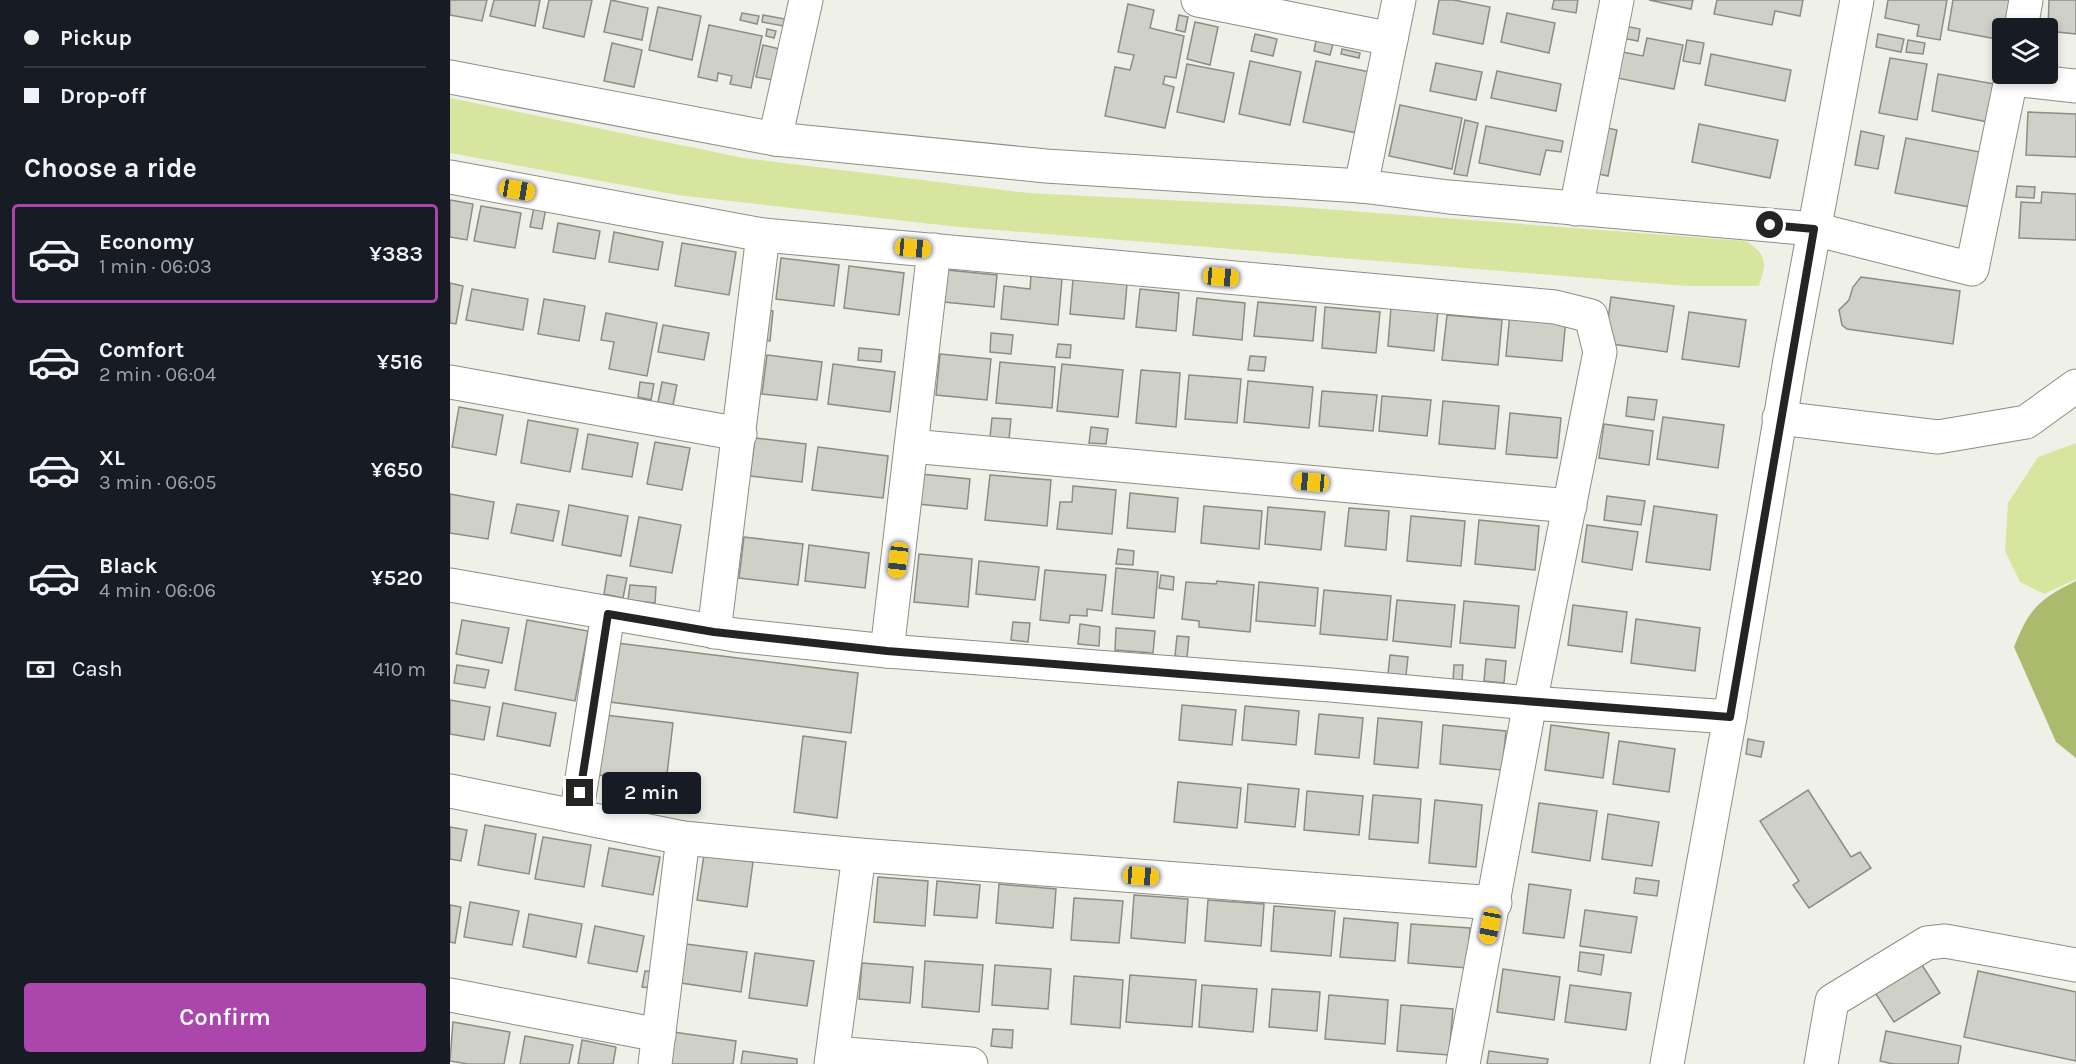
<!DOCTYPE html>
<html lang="en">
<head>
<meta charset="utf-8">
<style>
  :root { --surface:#171b24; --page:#242831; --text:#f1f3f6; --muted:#9ea1a6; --line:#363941; --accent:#ab47ac }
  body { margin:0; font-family:Karla,sans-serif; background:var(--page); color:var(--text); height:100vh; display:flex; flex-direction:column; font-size:22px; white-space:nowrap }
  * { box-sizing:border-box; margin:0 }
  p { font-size:20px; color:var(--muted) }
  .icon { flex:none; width:33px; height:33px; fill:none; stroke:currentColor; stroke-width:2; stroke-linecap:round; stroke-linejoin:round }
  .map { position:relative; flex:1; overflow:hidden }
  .side { display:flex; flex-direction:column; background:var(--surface); width:450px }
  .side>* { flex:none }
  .banner { display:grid; align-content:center; height:132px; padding:0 24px; background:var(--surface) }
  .buttons { position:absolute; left:1542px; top:18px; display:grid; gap:12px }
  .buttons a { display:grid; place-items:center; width:66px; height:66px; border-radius:6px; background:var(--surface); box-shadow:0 3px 9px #0003; font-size:30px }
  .end { position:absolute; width:27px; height:27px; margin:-14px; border:8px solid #242522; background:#fff; box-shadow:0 0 0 3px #fff }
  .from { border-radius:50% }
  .bubble { position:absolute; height:42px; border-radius:6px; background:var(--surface); box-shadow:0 3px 9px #0003; font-size:20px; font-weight:600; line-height:42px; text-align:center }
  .car { position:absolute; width:18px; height:36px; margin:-18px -9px; border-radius:8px; box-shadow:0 0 4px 2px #0007; background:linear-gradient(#f5c518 24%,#345 0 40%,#f5c518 0 76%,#345 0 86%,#f5c518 0) }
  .banner b { display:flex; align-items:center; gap:21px; height:57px; font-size:22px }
  .banner b+b { border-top:2px solid var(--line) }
  .banner i { width:15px; height:15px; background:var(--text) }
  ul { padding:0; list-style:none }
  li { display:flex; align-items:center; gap:18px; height:99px; margin:0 12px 9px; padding:0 12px; border:3px solid transparent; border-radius:6px }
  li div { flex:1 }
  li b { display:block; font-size:22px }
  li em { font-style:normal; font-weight:600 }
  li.on { border-color:var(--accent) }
  li>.icon { width:54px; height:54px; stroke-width:1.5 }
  h2 { padding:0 24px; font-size:27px; line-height:72px }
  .pay { display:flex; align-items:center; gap:15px; height:66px; padding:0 24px; font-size:22px }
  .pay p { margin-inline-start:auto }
  .action { display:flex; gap:12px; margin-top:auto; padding:12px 24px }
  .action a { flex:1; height:69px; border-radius:6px; background:var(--accent); color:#fff; font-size:24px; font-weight:600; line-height:69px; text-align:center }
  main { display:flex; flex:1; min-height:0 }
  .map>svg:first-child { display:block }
  .green { fill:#d8e59f }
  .water { fill:#acba6d }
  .building { fill:#cfd1c9; stroke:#8b8d86; stroke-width:1.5 }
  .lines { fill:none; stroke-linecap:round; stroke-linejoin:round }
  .minor-casing { stroke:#8c8e86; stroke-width:35 }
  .minor { stroke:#fff; stroke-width:33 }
  .route { stroke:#242522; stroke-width:8 }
</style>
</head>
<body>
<main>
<section class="side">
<div class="banner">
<b><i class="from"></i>Pickup</b>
<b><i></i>Drop-off</b>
</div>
<h2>Choose a ride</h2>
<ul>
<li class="on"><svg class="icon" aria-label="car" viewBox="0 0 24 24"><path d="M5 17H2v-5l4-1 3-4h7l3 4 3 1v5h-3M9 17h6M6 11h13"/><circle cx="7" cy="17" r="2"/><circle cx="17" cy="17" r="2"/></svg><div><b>Economy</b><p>1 min · 06:03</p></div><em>¥383</em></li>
<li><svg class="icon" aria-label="car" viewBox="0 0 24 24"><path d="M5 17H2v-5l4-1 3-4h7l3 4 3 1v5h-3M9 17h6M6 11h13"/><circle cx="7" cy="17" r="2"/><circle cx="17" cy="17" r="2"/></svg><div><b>Comfort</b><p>2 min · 06:04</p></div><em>¥516</em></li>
<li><svg class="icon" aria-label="car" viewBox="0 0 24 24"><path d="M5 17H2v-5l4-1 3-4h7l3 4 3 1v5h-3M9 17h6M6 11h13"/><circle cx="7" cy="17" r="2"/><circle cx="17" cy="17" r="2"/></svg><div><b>XL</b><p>3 min · 06:05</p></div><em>¥650</em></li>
<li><svg class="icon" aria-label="car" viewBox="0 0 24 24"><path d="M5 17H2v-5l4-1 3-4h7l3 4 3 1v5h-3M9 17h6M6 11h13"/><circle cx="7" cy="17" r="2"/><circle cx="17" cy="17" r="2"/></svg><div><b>Black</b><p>4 min · 06:06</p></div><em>¥520</em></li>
</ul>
<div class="pay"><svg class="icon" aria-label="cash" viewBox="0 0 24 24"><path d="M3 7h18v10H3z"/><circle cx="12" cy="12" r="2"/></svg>Cash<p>410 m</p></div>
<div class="action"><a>Confirm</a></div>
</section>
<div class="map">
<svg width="1626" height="1064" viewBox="0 0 1626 1064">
  <rect width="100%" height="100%" fill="#eff1e8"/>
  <g class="green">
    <path d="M0 98 294 158 578 193 835 206 1296 241C1317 255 1317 262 1309 286H1237L509 227 227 195 0 153Z"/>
    <path d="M1626 443V579L1594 594 1570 582 1555 551 1558 503 1588 457Z"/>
  </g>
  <path class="water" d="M1626 581V758L1606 742 1564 647C1579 609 1589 599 1626 581Z"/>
  <g class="building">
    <path d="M0 0H37L32 21 0 15Z"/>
    <path d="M44 0H90L85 26 40 16Z"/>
    <path d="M99 0H142L134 37 93 28Z"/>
    <path d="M161 0 198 8 192 40 154 32Z"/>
    <path d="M989 0H1004L1040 7 1033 44 983 34Z"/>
    <path d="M1104 0H1128L1126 13 1102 9Z"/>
    <path d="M1199 0H1243L1241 9Z"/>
    <path d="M1267 0H1353L1350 16 1325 11 1322 25 1264 14Z"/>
    <path d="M1438 0H1497L1490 40 1467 36 1469 25 1435 18Z"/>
    <path d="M1503 0H1562L1557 28H1552V40L1498 30Z"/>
    <path d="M1599 0H1626V34L1598 31Z"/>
    <path d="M678 4 704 10 700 28 734 36 726 78 715 76 713 84 724 87 715 128 655 116 665 67 680 70 684 55 668 52Z"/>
    <path d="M208 7 251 16 242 60 199 50Z"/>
    <path d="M292 13 309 16 307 24 290 20Z"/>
    <path d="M1057 13 1105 23 1099 53 1051 42Z"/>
    <path d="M313 15 335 19 333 26 312 22Z"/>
    <path d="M729 15 738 17 735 32 726 30Z"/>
    <path d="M745 22 768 27 760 65 737 59Z"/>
    <path d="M259 25 312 36 301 88 280 84 282 76 268 73 267 81 248 77Z"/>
    <path d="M1175 26 1190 29 1188 41 1172 38Z"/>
    <path d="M317 29 326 31 324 38 316 36Z"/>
    <path d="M805 34 827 39 823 56 801 51Z"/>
    <path d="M1428 34 1454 39 1451 52 1426 47Z"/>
    <path d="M1197 38 1233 45 1224 89 1167 78 1172 52 1193 56Z"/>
    <path d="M1237 40 1254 43 1250 64 1233 61Z"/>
    <path d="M1458 40 1475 43 1473 54 1456 52Z"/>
    <path d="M866 41 883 44 880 55 864 51Z"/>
    <path d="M162 43 192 50 184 87 154 81Z"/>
    <path d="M313 45 330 49 323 80 306 77Z"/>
    <path d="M892 49 910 53 909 58 891 54Z"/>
    <path d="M1261 54 1341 70 1335 101 1255 85Z"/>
    <path d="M1440 58 1477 64 1467 120 1429 113Z"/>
    <path d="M800 61 851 72 840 125 789 114Z"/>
    <path d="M866 61 920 72 907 133 853 122Z"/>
    <path d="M986 63 1032 72 1026 100 980 91Z"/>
    <path d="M737 64 784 73 774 122 727 112Z"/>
    <path d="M1047 71 1111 84 1106 111 1041 98Z"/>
    <path d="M1488 74 1545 84 1538 122 1482 111Z"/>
    <path d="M950 105 1012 118 1002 169 939 156Z"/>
    <path d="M1578 112 1626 114V157L1576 155Z"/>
    <path d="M1015 120 1028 123 1017 176 1004 174Z"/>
    <path d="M1249 124 1328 140 1320 178 1242 162Z"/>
    <path d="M1036 126 1113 141 1111 152 1096 150 1090 175 1029 163Z"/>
    <path d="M1153 127 1167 130 1158 176 1144 173Z"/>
    <path d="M1411 131 1434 136 1428 169 1405 165Z"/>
    <path d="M1456 138 1530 152 1520 207 1445 193Z"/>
    <path d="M1567 186 1585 187 1584 198 1566 197Z"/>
    <path d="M1592 192 1626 194V240L1569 238 1571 202 1591 203Z"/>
    <path d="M0 200 23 204 17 240 0 237Z"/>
    <path d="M31 206 71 213 65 248 24 241Z"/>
    <path d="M84 207 96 208 92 229 80 227Z"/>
    <path d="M108 223 150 231 145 259 103 252Z"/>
    <path d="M164 232 213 242 208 270 159 262Z"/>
    <path d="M232 243 286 252 279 295 225 286Z"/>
    <path d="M331 258 389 265 384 306 326 299Z"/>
    <path d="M399 266 454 273 449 315 394 308Z"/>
    <path d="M497 270 547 275 544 307 494 302Z"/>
    <path d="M581 276 612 279 608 325 551 319 554 286 580 289Z"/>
    <path d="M1411 277 1510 291 1503 344 1397 329 1392 325 1389 310 1399 300 1403 287Z"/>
    <path d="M623 279 677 284 674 319 620 314Z"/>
    <path d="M0 283 13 286 6 324 0 323Z"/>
    <path d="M22 289 78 299 73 330 16 320Z"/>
    <path d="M690 289 729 293 726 331 686 327Z"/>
    <path d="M1161 297 1224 306 1217 352 1155 343Z"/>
    <path d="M747 298 795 303 792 340 743 335Z"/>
    <path d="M94 299 135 306 129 341 88 334Z"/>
    <path d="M808 302 866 307 863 341 804 336Z"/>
    <path d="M875 307 930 312 926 353 872 348Z"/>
    <path d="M941 307 988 311 984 351 938 346Z"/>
    <path d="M313 310 323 311 320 341 311 340Z"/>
    <path d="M1239 312 1296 320 1289 367 1232 359Z"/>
    <path d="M156 313 207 323 197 376 159 369 164 342 151 340Z"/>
    <path d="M1060 313 1116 318 1112 361 1056 356Z"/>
    <path d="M997 315 1052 320 1048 365 992 360Z"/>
    <path d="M213 325 259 333 254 360 208 352Z"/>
    <path d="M541 333 563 335 561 354 540 352Z"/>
    <path d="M608 344 621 345 620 358 606 357Z"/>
    <path d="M409 348 432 350 431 362 408 360Z"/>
    <path d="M490 354 541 359 537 400 486 395Z"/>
    <path d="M317 355 372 362 367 400 312 394Z"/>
    <path d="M800 356 816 357 814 371 798 370Z"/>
    <path d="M550 362 605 367 602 408 546 403Z"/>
    <path d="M383 364 445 372 440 412 378 404Z"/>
    <path d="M612 364 673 370 668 417 607 411Z"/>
    <path d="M691 370 730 373 726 427 686 423Z"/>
    <path d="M739 375 791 379 787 423 735 419Z"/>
    <path d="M798 381 863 387 859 428 794 422Z"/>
    <path d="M190 382 204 384 201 400 188 397Z"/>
    <path d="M212 382 227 385 223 405 208 402Z"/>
    <path d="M872 391 927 395 923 431 869 426Z"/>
    <path d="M932 396 981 400 977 436 929 431Z"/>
    <path d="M1178 397 1207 400 1204 420 1176 416Z"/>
    <path d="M993 401 1049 406 1045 449 989 444Z"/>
    <path d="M9 407 53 415 46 455 2 447Z"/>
    <path d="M1060 413 1111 418 1107 458 1056 454Z"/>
    <path d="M1213 417 1274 425 1268 468 1207 459Z"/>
    <path d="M542 418 561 419 559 439 540 437Z"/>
    <path d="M78 420 128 429 120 472 71 463Z"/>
    <path d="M1154 424 1203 431 1199 465 1149 458Z"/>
    <path d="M641 427 658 429 656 444 639 443Z"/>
    <path d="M138 434 188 443 182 477 132 469Z"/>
    <path d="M305 438 356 444 352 482 300 476Z"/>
    <path d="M205 442 240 448 232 490 197 484Z"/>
    <path d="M368 447 438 456 433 498 362 490Z"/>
    <path d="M471 474 520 479 517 509 468 504Z"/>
    <path d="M540 475 601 480 597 526 535 520Z"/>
    <path d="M623 486 666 490 662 534 607 529 610 502H622Z"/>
    <path d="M680 493 728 498 725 532 677 528Z"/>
    <path d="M0 494 44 502 38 539 0 533Z"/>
    <path d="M1157 496 1195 501 1191 525 1154 520Z"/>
    <path d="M67 504 109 511 103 541 61 533Z"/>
    <path d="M119 505 178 516 171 556 112 545Z"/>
    <path d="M754 506 812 511 809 549 751 543Z"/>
    <path d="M1204 506 1267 515 1260 570 1196 562Z"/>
    <path d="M818 507 875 512 871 550 815 544Z"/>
    <path d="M899 508 939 511 936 550 895 546Z"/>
    <path d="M961 516 1015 521 1011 566 957 561Z"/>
    <path d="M189 517 231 525 222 573 180 566Z"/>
    <path d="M1029 520 1089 526 1085 570 1025 564Z"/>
    <path d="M1137 525 1188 532 1182 570 1132 562Z"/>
    <path d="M294 537 353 544 348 585 289 578Z"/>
    <path d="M359 545 419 553 415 588 355 581Z"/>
    <path d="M668 549 684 551 683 565 666 564Z"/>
    <path d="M469 554 522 559 518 607 464 602Z"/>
    <path d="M529 561 589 567 585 600 526 594Z"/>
    <path d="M666 568 708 572 704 618 662 614Z"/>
    <path d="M595 570 656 575 652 611 637 609V616L620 615 619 623 590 620Z"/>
    <path d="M157 575 177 578 173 598 154 594Z"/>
    <path d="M711 575 724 577 723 590 709 588Z"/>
    <path d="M767 581 804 585 800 632 749 627V621L732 619 736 582 766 584Z"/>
    <path d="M809 582 868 588 865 626 806 621Z"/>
    <path d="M180 585 206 587 205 603 178 600Z"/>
    <path d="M874 590 941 596 937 640 870 634Z"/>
    <path d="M947 600 1005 605 1001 647 943 641Z"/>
    <path d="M1014 601 1069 606 1065 648 1010 643Z"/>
    <path d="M1123 605 1177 612 1172 652 1118 645Z"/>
    <path d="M1186 619 1250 628 1245 671 1181 663Z"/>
    <path d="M12 620 59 628 52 663 6 654Z"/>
    <path d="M77 620 138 631 125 701 65 690Z"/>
    <path d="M563 622 580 623 578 642 561 640Z"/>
    <path d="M630 624 650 627 649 646 628 644Z"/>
    <path d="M666 628 705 631 703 653 665 650Z"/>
    <path d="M727 636 739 637 737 658 725 656Z"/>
    <path d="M167 643 408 673 401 733 160 702Z"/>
    <path d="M940 655 958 657 956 675 938 674Z"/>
    <path d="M1036 659 1056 661 1054 683 1034 681Z"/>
    <path d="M7 665 39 670 35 688 4 683Z"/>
    <path d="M1004 665H1013L1012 681H1003Z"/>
    <path d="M0 700 40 707 34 740 0 734Z"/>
    <path d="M53 703 106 713 100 746 47 736Z"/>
    <path d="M732 705 786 710 782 745 729 740Z"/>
    <path d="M795 706 849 711 846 745 792 740Z"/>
    <path d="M869 714 913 718 909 758 865 754Z"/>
    <path d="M155 715 223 723 216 783 148 775Z"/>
    <path d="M928 718 972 722 968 768 924 764Z"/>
    <path d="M993 725 1056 731 1052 770 990 764Z"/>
    <path d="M1101 725 1159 733 1153 778 1095 770Z"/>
    <path d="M353 736 396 742 387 818 344 812Z"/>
    <path d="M1298 739 1314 742 1311 757 1296 754Z"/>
    <path d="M1169 741 1225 749 1219 792 1163 784Z"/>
    <path d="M728 782 791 788 787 828 724 822Z"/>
    <path d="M798 784 849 789 845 827 795 822Z"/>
    <path d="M1358 790 1401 857 1410 852 1421 868 1359 908 1343 885 1349 881 1310 821Z"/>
    <path d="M857 791 913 796 909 835 854 830Z"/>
    <path d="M923 795 971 799 968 843 919 839Z"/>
    <path d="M985 800 1032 805 1026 867 979 863Z"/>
    <path d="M1089 803 1147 811 1140 861 1082 852Z"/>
    <path d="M1158 814 1209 822 1202 866 1152 859Z"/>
    <path d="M35 825 86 834 79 874 28 865Z"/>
    <path d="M0 827 17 830 11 861 0 859Z"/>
    <path d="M93 837 141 845 134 887 85 879Z"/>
    <path d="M159 848 210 857 203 895 152 886Z"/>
    <path d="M254 855 303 862 297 907 247 900Z"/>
    <path d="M428 877 478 881 475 926 424 922Z"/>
    <path d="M1186 878 1209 881 1207 896 1184 893Z"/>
    <path d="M487 881 530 885 527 918 484 915Z"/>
    <path d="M549 884 606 889 603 928 546 923Z"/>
    <path d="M1079 884 1121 890 1114 938 1073 933Z"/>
    <path d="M684 895 738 899 735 943 681 938Z"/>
    <path d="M624 898 673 901 669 943 621 940Z"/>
    <path d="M758 900 814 904 811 946 755 941Z"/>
    <path d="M20 902 69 911 62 945 14 937Z"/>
    <path d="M0 905 11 907 5 943 0 942Z"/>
    <path d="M824 906 885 911 881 956 821 951Z"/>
    <path d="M1135 910 1187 917 1181 953 1130 946Z"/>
    <path d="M79 914 132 924 126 957 73 947Z"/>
    <path d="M894 918 948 923 945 961 890 957Z"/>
    <path d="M961 924 1020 928 1017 968 958 963Z"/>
    <path d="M145 926 194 936 187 972 138 963Z"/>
    <path d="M236 944 297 952 291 992 231 983Z"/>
    <path d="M1130 952 1154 955 1151 975 1128 971Z"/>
    <path d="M305 953 364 961 357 1006 299 998Z"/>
    <path d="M475 961 533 965 529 1012 472 1007Z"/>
    <path d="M1470 962 1490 993 1444 1022 1424 991Z"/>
    <path d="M412 963 463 967 460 1003 409 999Z"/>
    <path d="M545 965 601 969 598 1009 542 1005Z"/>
    <path d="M1053 969 1110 977 1104 1020 1047 1012Z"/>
    <path d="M195 971 204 972 201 988 192 987Z"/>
    <path d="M1528 971 1626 992V1061L1514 1037Z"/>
    <path d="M680 975 746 980 742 1027 676 1022Z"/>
    <path d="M624 976 673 980 670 1028 621 1024Z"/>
    <path d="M752 985 807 989 803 1032 749 1027Z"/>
    <path d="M1120 985 1181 993 1176 1030 1115 1022Z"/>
    <path d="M822 989 870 992 867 1031 819 1027Z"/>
    <path d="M879 995 938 1000 935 1044 875 1039Z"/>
    <path d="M951 1005 1003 1009 999 1055 947 1051Z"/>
    <path d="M3 1022 60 1032 54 1064H18L0 1061Z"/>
    <path d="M543 1029 563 1030 562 1048 541 1046Z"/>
    <path d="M1436 1031 1511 1046 1508 1064H1443L1430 1061Z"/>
    <path d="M223 1032 286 1041 283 1064H219Z"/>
    <path d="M75 1036 123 1045 119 1064H70Z"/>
    <path d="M132 1040 166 1047 163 1064H128Z"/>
    <path d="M293 1051 347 1059V1064H291Z"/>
    <path d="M1039 1051 1098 1059 1097 1064H1037Z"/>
  </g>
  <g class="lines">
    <defs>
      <g id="minor">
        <path d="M748 0 941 39"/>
        <path d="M1571 28 1576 0"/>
        <path d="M0 77 325 139 596 166 911 186 999 197 1364 229 1522 269 1562 74"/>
        <path d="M1561 79 1626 86"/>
        <path d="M325 139 356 0"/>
        <path d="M0 177 313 235 1105 307 1141 316 1150 352 1080 703 1013 1064"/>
        <path d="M911 186 949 0"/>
        <path d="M1126 209 1167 0"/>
        <path d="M0 382 290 434"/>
        <path d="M1329 418 1488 437 1576 422 1626 386"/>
        <path d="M461 446 1120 506"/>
        <path d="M0 585 285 635 437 651 881 685 1080 703 1280 717"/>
        <path d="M264 632 313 235"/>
        <path d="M437 651 484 250"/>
        <path d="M0 791 233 838 409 855 1045 903"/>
        <path d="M126 816 158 614"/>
        <path d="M0 995 209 1035"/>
        <path d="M383 1053 521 1064"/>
        <path d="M205 1064 233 838"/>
        <path d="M381 1064 409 855"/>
        <path d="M1217 1064 1280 717 1340 360 1407 0"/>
        <path d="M1371 1064 1382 1001 1477 943 1495 941 1626 965"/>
      </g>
    </defs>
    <use href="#minor" class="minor-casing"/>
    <use href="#minor" class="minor"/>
  </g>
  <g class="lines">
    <path class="route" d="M130 793 158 614 264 632 437 651 1280 717 1364 229 1320 225"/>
  </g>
</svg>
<div class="buttons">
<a><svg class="icon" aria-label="layers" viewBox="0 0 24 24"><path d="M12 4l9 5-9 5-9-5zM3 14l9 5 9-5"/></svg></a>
</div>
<i class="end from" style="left:1320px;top:225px"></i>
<i class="end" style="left:130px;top:793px"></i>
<div class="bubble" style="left:152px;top:772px;width:99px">2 min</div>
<i class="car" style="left:67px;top:190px;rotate:100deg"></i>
<i class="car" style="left:463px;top:248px;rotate:95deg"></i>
<i class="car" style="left:771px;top:277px;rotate:95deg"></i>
<i class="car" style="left:861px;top:482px;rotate:275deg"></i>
<i class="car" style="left:448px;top:560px;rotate:187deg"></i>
<i class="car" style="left:691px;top:876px;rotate:94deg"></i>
<i class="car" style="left:1040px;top:926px;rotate:191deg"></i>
</div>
</main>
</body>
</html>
